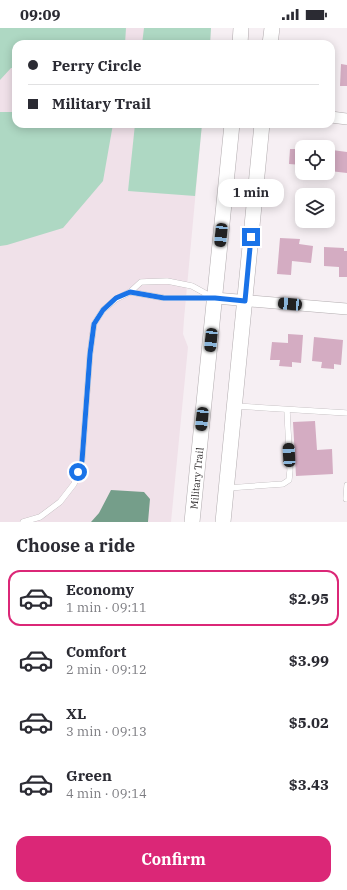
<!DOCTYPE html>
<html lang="en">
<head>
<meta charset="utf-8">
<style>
  :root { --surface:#fff; --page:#f7f7f7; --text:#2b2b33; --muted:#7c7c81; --line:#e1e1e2; --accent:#db2777 }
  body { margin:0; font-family:"IBM Plex Serif",serif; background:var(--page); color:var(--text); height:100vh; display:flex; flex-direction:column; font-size:15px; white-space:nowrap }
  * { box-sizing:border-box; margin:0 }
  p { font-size:13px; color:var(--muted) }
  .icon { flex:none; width:22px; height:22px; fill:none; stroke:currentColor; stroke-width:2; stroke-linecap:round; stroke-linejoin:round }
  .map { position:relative; height:494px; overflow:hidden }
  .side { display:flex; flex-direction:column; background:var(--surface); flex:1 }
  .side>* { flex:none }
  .top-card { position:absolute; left:12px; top:12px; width:323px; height:88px; border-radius:12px; box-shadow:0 2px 10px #0003; display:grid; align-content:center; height:88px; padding:0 16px; background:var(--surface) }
  .controls { position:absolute; left:295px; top:112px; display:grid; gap:8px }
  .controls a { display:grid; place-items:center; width:40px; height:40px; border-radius:8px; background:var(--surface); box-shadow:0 2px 10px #0003; font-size:20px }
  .end { position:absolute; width:18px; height:18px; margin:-9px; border:5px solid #1a73e8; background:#fff; box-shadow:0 0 0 2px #fff }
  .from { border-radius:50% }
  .bubble { position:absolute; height:28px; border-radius:12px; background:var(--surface); box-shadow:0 2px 10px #0003; font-size:13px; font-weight:700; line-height:28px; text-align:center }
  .car { position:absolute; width:12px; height:24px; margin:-12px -6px; border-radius:5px; box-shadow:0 0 3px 1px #0007; background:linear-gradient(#222 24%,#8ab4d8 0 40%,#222 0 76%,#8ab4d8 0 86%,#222 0) }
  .top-card b { display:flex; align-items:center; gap:14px; height:38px; font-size:15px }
  .top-card b+b { border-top:1px solid var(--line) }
  .top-card i { width:10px; height:10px; background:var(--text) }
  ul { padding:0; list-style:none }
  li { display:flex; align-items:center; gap:12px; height:56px; margin:0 8px 6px; padding:0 8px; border:2px solid transparent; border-radius:12px }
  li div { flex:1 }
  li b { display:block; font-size:15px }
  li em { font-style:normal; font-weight:700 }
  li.current { border-color:var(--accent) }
  li>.icon { width:36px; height:36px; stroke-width:1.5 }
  h2 { padding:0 16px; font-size:18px; line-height:48px }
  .action { display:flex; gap:8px; margin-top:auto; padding:8px 16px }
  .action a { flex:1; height:46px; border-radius:12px; background:var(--accent); color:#fff; font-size:16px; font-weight:700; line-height:46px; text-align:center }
  .status { display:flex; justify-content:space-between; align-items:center; height:28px; padding:0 20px; background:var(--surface); direction:ltr }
  .status svg { height:11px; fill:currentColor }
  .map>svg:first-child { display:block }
  .built { fill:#f0e1e9 }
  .green { fill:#aed8c3 }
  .water { fill:#759e8a }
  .building { fill:#d4acc2 }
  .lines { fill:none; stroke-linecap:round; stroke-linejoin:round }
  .lane-casing { stroke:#b2acaf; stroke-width:6 }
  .street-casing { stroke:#b2acaf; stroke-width:12 }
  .secondary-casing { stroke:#b2acaf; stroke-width:16 }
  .lane { stroke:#fff; stroke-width:5.5 }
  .street { stroke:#fff; stroke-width:11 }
  .secondary { stroke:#fff; stroke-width:15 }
  .route { stroke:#1a73e8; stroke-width:5 }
  .labels { text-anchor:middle; stroke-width:4; stroke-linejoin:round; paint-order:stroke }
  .street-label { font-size:10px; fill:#2d2a2b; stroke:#f6eff3 }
</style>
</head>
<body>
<div class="status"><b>09:09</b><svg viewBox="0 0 49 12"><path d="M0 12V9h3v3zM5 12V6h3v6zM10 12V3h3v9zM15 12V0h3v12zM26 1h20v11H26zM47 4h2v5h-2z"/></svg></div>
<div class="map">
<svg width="347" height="494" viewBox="0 0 347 494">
  <rect width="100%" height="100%" fill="#f6eff3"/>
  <path class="built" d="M0 0H211L210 16H16V96H202L184 291 183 306 188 319 171 494H0Z"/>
  <g class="green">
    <path d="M0 0H126L125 16H16V40H11L0 52Z"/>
    <path d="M144 0H211L210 16H142Z"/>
    <path d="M0 84H16V96H113L103 153 63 200 7 217 0 218Z"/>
    <path d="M135 96H202L195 168 128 163Z"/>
  </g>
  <path class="water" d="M111 462 144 464 150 471 148 494H91L99 485Z"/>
  <g class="building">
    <path d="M341 36 347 37V58H340Z"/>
    <path d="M290 121H302V137L289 136Z"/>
    <path d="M332 122 347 124V145L330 143Z"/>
    <path d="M280 210 300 211 299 216 313 218 311 235 292 233 291 247 277 246Z"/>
    <path d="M324 219 344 220V223H347V249H339V239L324 238Z"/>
    <path d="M288 306 303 307 301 335 292 334V339L279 338 280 332H270L272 314 288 315Z"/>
    <path d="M314 309 343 312 341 337 334 336V341L321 340 322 334 312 333Z"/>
    <path d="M315 393 317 422 332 421 333 446 296 448 293 394Z"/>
  </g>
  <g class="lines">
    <defs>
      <g id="lane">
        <path d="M130 264 141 254 167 253 192 258 212 269"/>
        <path d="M235 378 347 385"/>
        <path d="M227 460 283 456 289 452 290 442 287 382"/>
        <path d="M346 471 347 457"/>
        <path d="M23 494 40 489 60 474 74 456 82 433 90 326 94 296 103 282 116 271 130 264 164 270H214"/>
      </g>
      <g id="street">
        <path d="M331 89 347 91"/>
        <path d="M215 270 347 281"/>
      </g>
      <g id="secondary">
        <path d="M240 16 241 0"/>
        <path d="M270 16 272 0"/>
        <path id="s1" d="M192 494 232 96"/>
        <path d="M223 494 262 96"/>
      </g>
    </defs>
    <use href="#lane" class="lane-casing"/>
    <use href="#street" class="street-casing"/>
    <use href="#secondary" class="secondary-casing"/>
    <use href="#lane" class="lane"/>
    <use href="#street" class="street"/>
    <use href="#secondary" class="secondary"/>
  </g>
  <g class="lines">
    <path class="route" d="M78 444 82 433 90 326 94 296 103 282 116 270 130 264 164 270H215L245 273 251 209"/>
  </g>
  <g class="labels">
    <g class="street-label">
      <text dy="4" stroke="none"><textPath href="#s1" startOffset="44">Military Trail</textPath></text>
    </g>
  </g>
</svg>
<div class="controls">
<a><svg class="icon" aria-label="locate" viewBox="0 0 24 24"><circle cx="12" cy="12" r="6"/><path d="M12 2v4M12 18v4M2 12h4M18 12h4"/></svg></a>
<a><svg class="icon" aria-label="layers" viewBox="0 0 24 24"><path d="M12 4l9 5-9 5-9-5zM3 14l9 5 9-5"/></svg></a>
</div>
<i class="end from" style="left:78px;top:444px"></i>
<i class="end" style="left:251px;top:209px"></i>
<div class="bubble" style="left:218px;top:151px;width:66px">1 min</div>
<i class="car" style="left:221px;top:207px;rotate:186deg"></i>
<i class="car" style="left:290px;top:276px;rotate:275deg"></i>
<i class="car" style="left:211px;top:312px;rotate:186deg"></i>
<i class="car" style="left:202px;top:391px;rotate:186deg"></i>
<i class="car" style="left:289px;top:427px;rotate:357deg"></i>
<div class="top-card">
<b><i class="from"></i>Perry Circle</b>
<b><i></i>Military Trail</b>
</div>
</div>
<section class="side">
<h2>Choose a ride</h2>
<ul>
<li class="current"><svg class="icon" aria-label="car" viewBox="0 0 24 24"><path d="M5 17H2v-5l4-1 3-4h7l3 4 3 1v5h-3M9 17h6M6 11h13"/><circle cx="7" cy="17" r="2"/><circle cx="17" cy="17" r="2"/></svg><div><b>Economy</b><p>1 min · 09:11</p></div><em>$2.95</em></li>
<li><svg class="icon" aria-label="car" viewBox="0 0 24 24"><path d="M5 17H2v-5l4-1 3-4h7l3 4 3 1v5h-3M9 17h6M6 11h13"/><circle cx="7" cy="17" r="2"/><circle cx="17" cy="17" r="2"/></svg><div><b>Comfort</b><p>2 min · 09:12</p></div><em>$3.99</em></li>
<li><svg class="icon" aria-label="car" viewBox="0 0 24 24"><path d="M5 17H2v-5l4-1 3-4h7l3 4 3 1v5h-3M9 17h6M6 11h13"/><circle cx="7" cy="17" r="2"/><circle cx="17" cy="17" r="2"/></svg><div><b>XL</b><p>3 min · 09:13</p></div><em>$5.02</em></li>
<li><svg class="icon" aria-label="car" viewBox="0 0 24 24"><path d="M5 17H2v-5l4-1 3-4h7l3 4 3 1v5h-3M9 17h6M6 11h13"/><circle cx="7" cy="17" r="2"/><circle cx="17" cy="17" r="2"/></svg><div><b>Green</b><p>4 min · 09:14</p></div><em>$3.43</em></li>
</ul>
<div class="action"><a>Confirm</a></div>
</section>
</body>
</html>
